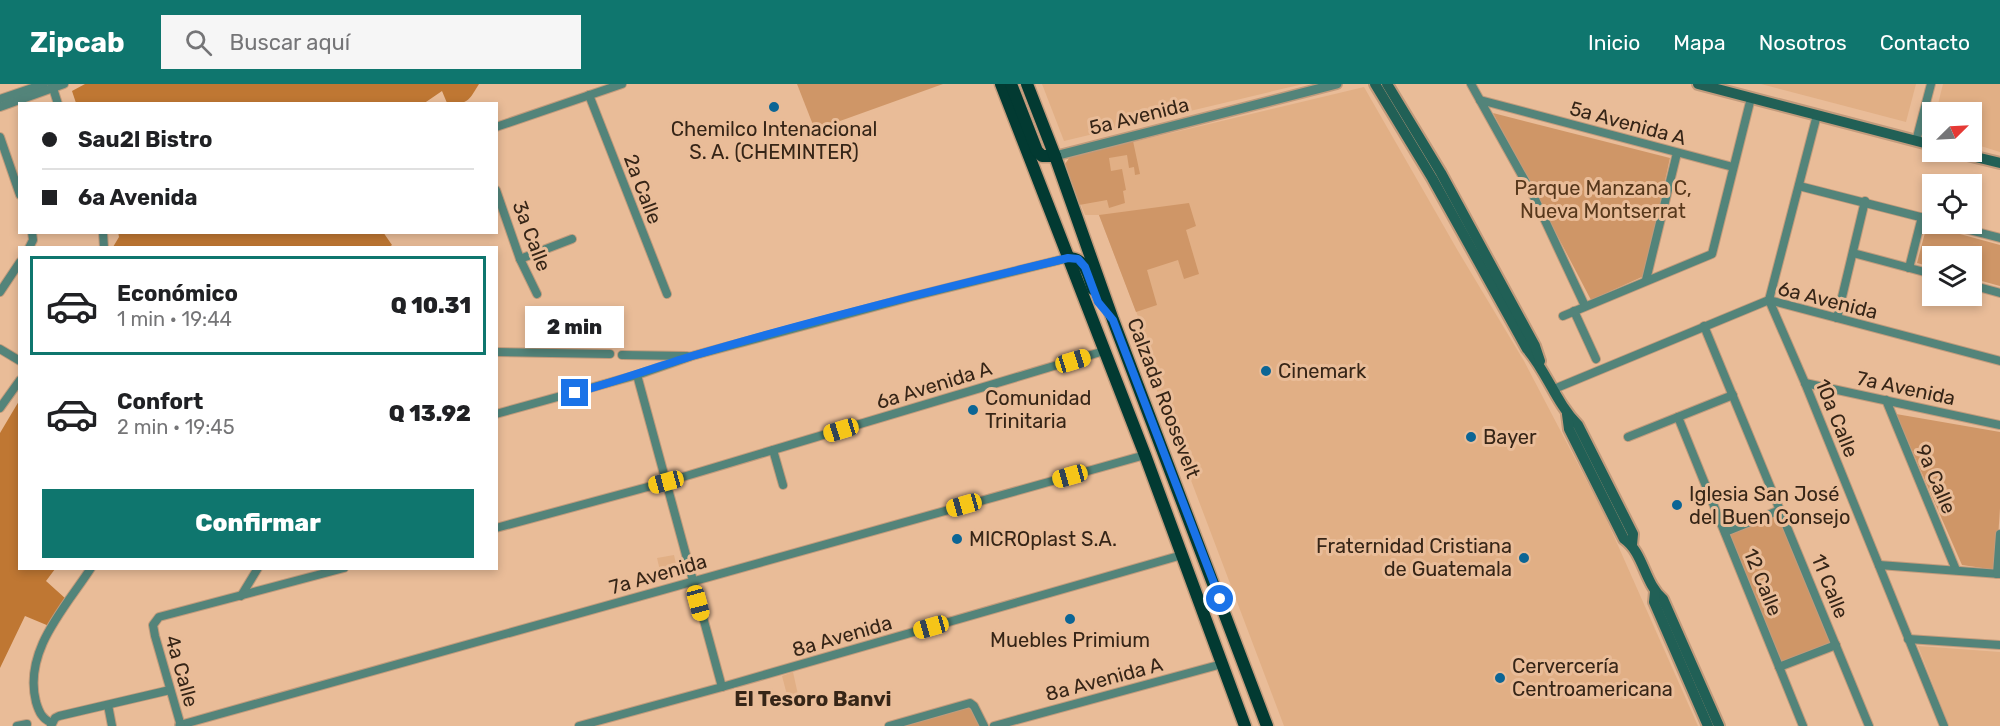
<!DOCTYPE html>
<html lang="es">
<head>
<meta charset="utf-8">
<style>
  :root { --surface:#fff; --page:#f6f6f6; --text:#202124; --muted:#757577; --line:#e0e0e0; --accent:#0f766e }
  body { margin:0; font-family:Rubik,sans-serif; background:var(--page); color:var(--text); height:100vh; display:flex; flex-direction:column; font-size:22px; white-space:nowrap }
  * { box-sizing:border-box; margin:0 }
  p { font-size:20px; color:var(--muted) }
  .icon { flex:none; width:33px; height:33px; fill:none; stroke:currentColor; stroke-width:2; stroke-linecap:round; stroke-linejoin:round }
  .map { position:relative; flex:1; overflow:hidden }
  .side { position:absolute; left:18px; top:162px; width:480px; height:324px; display:flex; flex-direction:column; background:var(--surface); border-radius:0px; box-shadow:0 3px 9px #0003 }
  .side>* { flex:none }
  .guide { position:absolute; left:18px; top:18px; width:480px; height:132px; border-radius:0px; box-shadow:0 3px 9px #0003; display:grid; align-content:center; height:132px; padding:0 24px; background:var(--surface) }
  .needle { width:39px; rotate:66deg }
  .tools { position:absolute; left:1922px; top:18px; display:grid; gap:12px }
  .tools a { display:grid; place-items:center; width:60px; height:60px; border-radius:0px; background:var(--surface); box-shadow:0 3px 9px #0003; font-size:30px }
  .end { position:absolute; width:27px; height:27px; margin:-14px; border:8px solid #1a73e8; background:#fff; box-shadow:0 0 0 3px #fff }
  .from { border-radius:50% }
  .bubble { position:absolute; height:42px; border-radius:0px; background:var(--surface); box-shadow:0 3px 9px #0003; font-size:20px; font-weight:800; line-height:42px; text-align:center }
  .car { position:absolute; width:18px; height:36px; margin:-18px -9px; border-radius:8px; box-shadow:0 0 4px 2px #0007; background:linear-gradient(#f5c518 24%,#345 0 40%,#f5c518 0 76%,#345 0 86%,#f5c518 0) }
  .guide b { display:flex; align-items:center; gap:21px; height:57px; font-size:22px }
  .guide b+b { border-top:2px solid var(--line) }
  .guide i { width:15px; height:15px; background:var(--text) }
  ul { padding:10px 0 0; list-style:none }
  li { display:flex; align-items:center; gap:18px; height:99px; margin:0 12px 9px; padding:0 12px; border:3px solid transparent; border-radius:0px }
  li div { flex:1 }
  li b { display:block; font-size:22px }
  li em { font-style:normal; font-weight:800 }
  li.current { border-color:var(--accent) }
  li>.icon { width:54px; height:54px; stroke-width:1.5 }
  .action { display:flex; gap:12px; margin-top:auto; padding:12px 24px }
  .action a { flex:1; height:69px; border-radius:0px; background:var(--accent); color:#fff; font-size:24px; font-weight:800; line-height:69px; text-align:center }
  header { display:flex; align-items:center; gap:36px; box-sizing:border-box; height:84px; padding:0 30px; background:var(--accent); color:#fff }
  header strong { font-size:28px }
  nav { display:flex; gap:33px; margin-inline-start:auto; font-size:21px }
  .search { width:420px; height:54px; background:var(--page); display:flex; align-items:center; gap:15px; box-sizing:border-box; padding:0 21px; border-radius:0px; color:var(--muted); font-size:22px }
  .map>svg:first-child { display:block }
  .built { fill:#e1af85 }
  .green { fill:#cf9667 }
  .forest { fill:#bf7733 }
  .lines { fill:none; stroke-linecap:round; stroke-linejoin:round }
  .minor-casing { stroke:#c29b7c; stroke-width:10 }
  .tertiary-casing { stroke:#c29b7c; stroke-width:12 }
  .secondary-casing { stroke:#c29b7c; stroke-width:14 }
  .trunk-casing { stroke:#c29b7c; stroke-width:15 }
  .minor { stroke:#53847a; stroke-width:8 }
  .tertiary { stroke:#53847a; stroke-width:9 }
  .secondary { stroke:#216056; stroke-width:10 }
  .trunk { stroke:#023a32; stroke-width:12 }
  .route { stroke:#1a73e8; stroke-width:8 }
  .poi-dot { fill:#0b6595; stroke:#e9bc98; stroke-width:2 }
  .labels { text-anchor:middle; stroke-width:6; stroke-linejoin:round; paint-order:stroke }
  .street-label { font-size:20px; fill:#362517; stroke:#e9bc98 }
  .poi-label { font-size:20px; fill:#362517; stroke:#e9bc98; text-anchor:start }
  .park-label { font-size:20px; fill:#57381c; stroke:#e9bc98 }
  .neighbourhood-label { font-size:21px; font-weight:bold; fill:#362517; stroke:#e9bc98 }
</style>
</head>
<body>
<header>
<strong>Zipcab</strong>
<div class="search"><svg class="icon" aria-label="search" viewBox="0 0 24 24"><circle cx="10" cy="10" r="6"/><path d="M15 15l6 6"/></svg>Buscar aquí</div>
<nav><a>Inicio</a><a>Mapa</a><a>Nosotros</a><a>Contacto</a></nav>
</header>
<div class="map">
<svg width="2000" height="642" viewBox="0 0 2000 642">
  <rect width="100%" height="100%" fill="#e9bc98"/>
  <g class="built">
    <path d="M1042 0H1303L1064 57Z"/>
    <path d="M1761 0H1916L1906 38Z"/>
    <path d="M1943 0H2000V68L1971 59V28H1936Z"/>
    <path d="M1364 3 1458 167 1524 277 1604 430 1698 642H1284L1136 251 1144 248 1099 131H1085L1065 80 1070 73Z"/>
    <path d="M674 471 678 489 662 495 657 474Z"/>
    <path d="M1918 562 2000 568V642H1949Z"/>
    <path d="M793 588 800 620 790 622 782 592Z"/>
  </g>
  <g class="green">
    <path d="M797 0H943L815 46Z"/>
    <path d="M1493 29 1670 74 1644 192 1591 216Z"/>
    <path d="M1133 57 1140 90 1135 91 1134 83 1129 84 1127 71 1109 74 1111 87 1122 85 1126 106 1123 107 1125 119 1109 124 1107 116 1079 121 1065 80 1070 73Z"/>
    <path d="M1189 119 1196 142 1186 146 1199 190 1184 195 1178 176 1147 186 1157 221 1136 228 1099 131Z"/>
    <path d="M1927 141 2000 161V202L1971 194V172H1932V183L1917 179Z"/>
    <path d="M1896 330 2000 348V424L1996 486 1962 481Z"/>
    <path d="M1779 429 1833 560 1781 581 1728 450Z"/>
    <path d="M971 622 980 642H900Z"/>
  </g>
  <g class="forest">
    <path d="M85 0H479C468 18 468 20 447 19L442 7 423 20 76 19 72 7Z"/>
    <path d="M118 148H383L392 161 388 164 113 163 119 153Z"/>
    <path d="M19 317 20 484 55 485 46 497 66 515 49 542 25 532 0 584V349Z"/>
  </g>
  <g class="lines">
    <defs>
      <g id="minor">
        <path d="M1471 0 1534 113 1585 222"/>
        <path d="M52 1 58 20"/>
        <path d="M589 11 667 210"/>
        <path d="M0 15 44 0"/>
        <path d="M1480 16 1733 83"/>
        <path d="M0 23 64 0"/>
        <path d="M1817 31 1769 216 1805 299 1944 642"/>
        <path d="M496 43 622 0"/>
        <path d="M0 53 20 111"/>
        <path d="M1916 57 1931 0"/>
        <path d="M1799 102 1932 136"/>
        <path d="M496 106 520 175 537 210"/>
        <path d="M1946 140 2000 154"/>
        <path d="M103 148 104 164"/>
        <path d="M29 164 33 156 32 148"/>
        <path d="M1853 169 1932 190"/>
        <path d="M520 175 572 155"/>
        <path d="M1909 184 1922 133"/>
        <path d="M1646 196 1677 69"/>
        <path d="M1971 201 2000 209"/>
        <path d="M0 208 20 178"/>
        <path d="M1574 227 1596 275"/>
        <path d="M1563 232 1712 170 1751 14"/>
        <path d="M1837 234 1865 117"/>
        <path d="M1704 242 1869 642"/>
        <path d="M0 265 20 277"/>
        <path d="M496 268 610 270"/>
        <path d="M622 271 687 272"/>
        <path d="M637 291 722 603"/>
        <path d="M1805 299 2000 341"/>
        <path d="M1554 305 1769 216 2000 277"/>
        <path d="M1886 316 1956 486"/>
        <path d="M0 324 20 296"/>
        <path d="M496 330 637 291 692 272 911 213 1068 174"/>
        <path d="M1678 333 1803 642"/>
        <path d="M1628 353 1733 311"/>
        <path d="M773 366 783 401"/>
        <path d="M496 444 666 398 1104 267"/>
        <path d="M1725 448 1780 426"/>
        <path d="M1879 481 2000 490"/>
        <path d="M1997 490 2000 450"/>
        <path d="M241 512 258 484"/>
        <path d="M1908 555 2000 561"/>
        <path d="M1779 583 1836 561"/>
        <path d="M108 621 112 642"/>
        <path d="M52 639C42 635 39 628 36 618 23 567 65 524 91 484"/>
        <path d="M180 641 1145 371"/>
        <path d="M17 642 27 640"/>
        <path d="M51 642 55 634 59 632 170 606"/>
        <path d="M181 642 155 552 153 541 159 533 344 484"/>
        <path d="M579 642 722 603 1182 471"/>
        <path d="M889 642 970 619 974 622 984 642"/>
        <path d="M994 642 1222 580"/>
      </g>
      <g id="tertiary">
        <path d="M1055 72 1337 0"/>
        <path d="M180 642V641"/>
      </g>
      <g id="secondary">
        <path d="M1375 0 1432 94 1527 265C1547 288 1556 319 1578 341L1633 450 1632 461"/>
        <path d="M1387 0 1441 89 1535 262 1540 277"/>
        <path d="M1698 0 1932 61"/>
        <path d="M1955 68 2000 79"/>
        <path d="M1567 330 1569 345 1624 455C1644 469 1644 499 1663 515L1719 642"/>
        <path d="M1655 508 1654 518 1708 642"/>
      </g>
      <g id="trunk">
        <path d="M1001 0 1145 371 1245 642"/>
        <path d="M1011 0 1037 67 1042 72H1055"/>
        <path d="M1027 0 1055 72 1113 236 1267 642"/>
        <path d="M1068 174C1086 174 1088 191 1093 205"/>
      </g>
    </defs>
    <use href="#minor" class="minor-casing"/>
    <use href="#tertiary" class="tertiary-casing"/>
    <use href="#secondary" class="secondary-casing"/>
    <use href="#trunk" class="trunk-casing"/>
    <use href="#minor" class="minor"/>
    <use href="#tertiary" class="tertiary"/>
    <use href="#secondary" class="secondary"/>
    <use href="#trunk" class="trunk"/>
  </g>
  <g class="lines">
    <path class="route" d="M575 309C614 298 653 284 692 272 816 235 942 204 1068 174L1078 175 1085 183 1098 218 1113 236 1220 515"/>
  </g>
  <g class="poi-dot">
    <circle cx="774" cy="23" r="6"/>
    <circle cx="1266" cy="287" r="6"/>
    <circle cx="973" cy="326" r="6"/>
    <circle cx="1471" cy="353" r="6"/>
    <circle cx="1677" cy="421" r="6"/>
    <circle cx="957" cy="455" r="6"/>
    <circle cx="1524" cy="474" r="6"/>
    <circle cx="1070" cy="535" r="6"/>
    <circle cx="1500" cy="594" r="6"/>
  </g>
  <g class="labels">
    <g class="street-label">
      <text transform="translate(1139 32) rotate(-14)" y="7">5a Avenida</text>
      <text transform="translate(1628 39) rotate(15)" y="7">5a Avenida A</text>
      <text transform="translate(643 105) rotate(69)" y="7">2a Calle</text>
      <text transform="translate(532 152) rotate(69)" y="7">3a Calle</text>
      <text transform="translate(1828 216) rotate(14)" y="7">6a Avenida</text>
      <text transform="translate(934 301) rotate(-17)" y="7">6a Avenida A</text>
      <text transform="translate(1906 304) rotate(12)" y="7">7a Avenida</text>
      <text transform="translate(1164 314) rotate(69)" y="7">Calzada Roosevelt</text>
      <text transform="translate(1837 334) rotate(68)" y="7">10a Calle</text>
      <text transform="translate(1936 395) rotate(67)" y="7">9a Calle</text>
      <text transform="translate(658 490) rotate(-16)" y="7">7a Avenida</text>
      <text transform="translate(1763 498) rotate(68)" y="7">12 Calle</text>
      <text transform="translate(1830 502) rotate(68)" y="7">11 Calle</text>
      <text transform="translate(842 552) rotate(-16)" y="7">8a Avenida</text>
      <text transform="translate(182 587) rotate(74)" y="7">4a Calle</text>
      <text transform="translate(1104 595) rotate(-15)" y="7">8a Avenida A</text>
    </g>
    <g class="poi-label">
      <text x="774" y="52" text-anchor="middle">Chemilco Intenacional<tspan x="774" dy="23">S. A. (CHEMINTER)</tspan></text>
      <text x="1278" y="294">Cinemark</text>
      <text x="985" y="321">Comunidad<tspan x="985" dy="23">Trinitaria</tspan></text>
      <text x="1483" y="360">Bayer</text>
      <text x="1689" y="417">Iglesia San José<tspan x="1689" dy="23">del Buen Consejo</tspan></text>
      <text x="969" y="462">MICROplast S.A.</text>
      <text x="1512" y="469" text-anchor="end">Fraternidad Cristiana<tspan x="1512" dy="23">de Guatemala</tspan></text>
      <text x="1070" y="563" text-anchor="middle">Muebles Primium</text>
      <text x="1512" y="589">Cervercería<tspan x="1512" dy="23">Centroamericana</tspan></text>
    </g>
    <g class="park-label">
      <text x="1603" y="111">Parque Manzana C,<tspan x="1603" dy="23">Nueva Montserrat</tspan></text>
    </g>
    <g class="neighbourhood-label">
      <text x="813" y="622">El Tesoro Banvi</text>
    </g>
  </g>
</svg>
<div class="tools">
<a><svg class="needle" viewBox="-14 -14 28 28"><path d="M0-13l5 13h-10z" fill="#e53935"/><path d="M0 13l5-13h-10z" fill="#757577"/></svg></a>
<a><svg class="icon" aria-label="locate" viewBox="0 0 24 24"><circle cx="12" cy="12" r="6"/><path d="M12 2v4M12 18v4M2 12h4M18 12h4"/></svg></a>
<a><svg class="icon" aria-label="layers" viewBox="0 0 24 24"><path d="M12 4l9 5-9 5-9-5zM3 14l9 5 9-5"/></svg></a>
</div>
<i class="end from" style="left:1220px;top:515px"></i>
<i class="end" style="left:575px;top:309px"></i>
<div class="bubble" style="left:525px;top:222px;width:99px">2 min</div>
<i class="car" style="left:1073px;top:277px;rotate:73deg"></i>
<i class="car" style="left:841px;top:346px;rotate:253deg"></i>
<i class="car" style="left:1070px;top:392px;rotate:254deg"></i>
<i class="car" style="left:666px;top:398px;rotate:255deg"></i>
<i class="car" style="left:964px;top:421px;rotate:254deg"></i>
<i class="car" style="left:698px;top:519px;rotate:165deg"></i>
<i class="car" style="left:931px;top:543px;rotate:254deg"></i>
<div class="guide">
<b><i class="from"></i>Sau2l Bistro</b>
<b><i></i>6a Avenida</b>
</div>
<section class="side">
<ul>
<li class="current"><svg class="icon" aria-label="car" viewBox="0 0 24 24"><path d="M5 17H2v-5l4-1 3-4h7l3 4 3 1v5h-3M9 17h6M6 11h13"/><circle cx="7" cy="17" r="2"/><circle cx="17" cy="17" r="2"/></svg><div><b>Económico</b><p>1 min · 19:44</p></div><em>Q 10.31</em></li>
<li><svg class="icon" aria-label="car" viewBox="0 0 24 24"><path d="M5 17H2v-5l4-1 3-4h7l3 4 3 1v5h-3M9 17h6M6 11h13"/><circle cx="7" cy="17" r="2"/><circle cx="17" cy="17" r="2"/></svg><div><b>Confort</b><p>2 min · 19:45</p></div><em>Q 13.92</em></li>
</ul>
<div class="action"><a>Confirmar</a></div>
</section>
</div>
</body>
</html>
